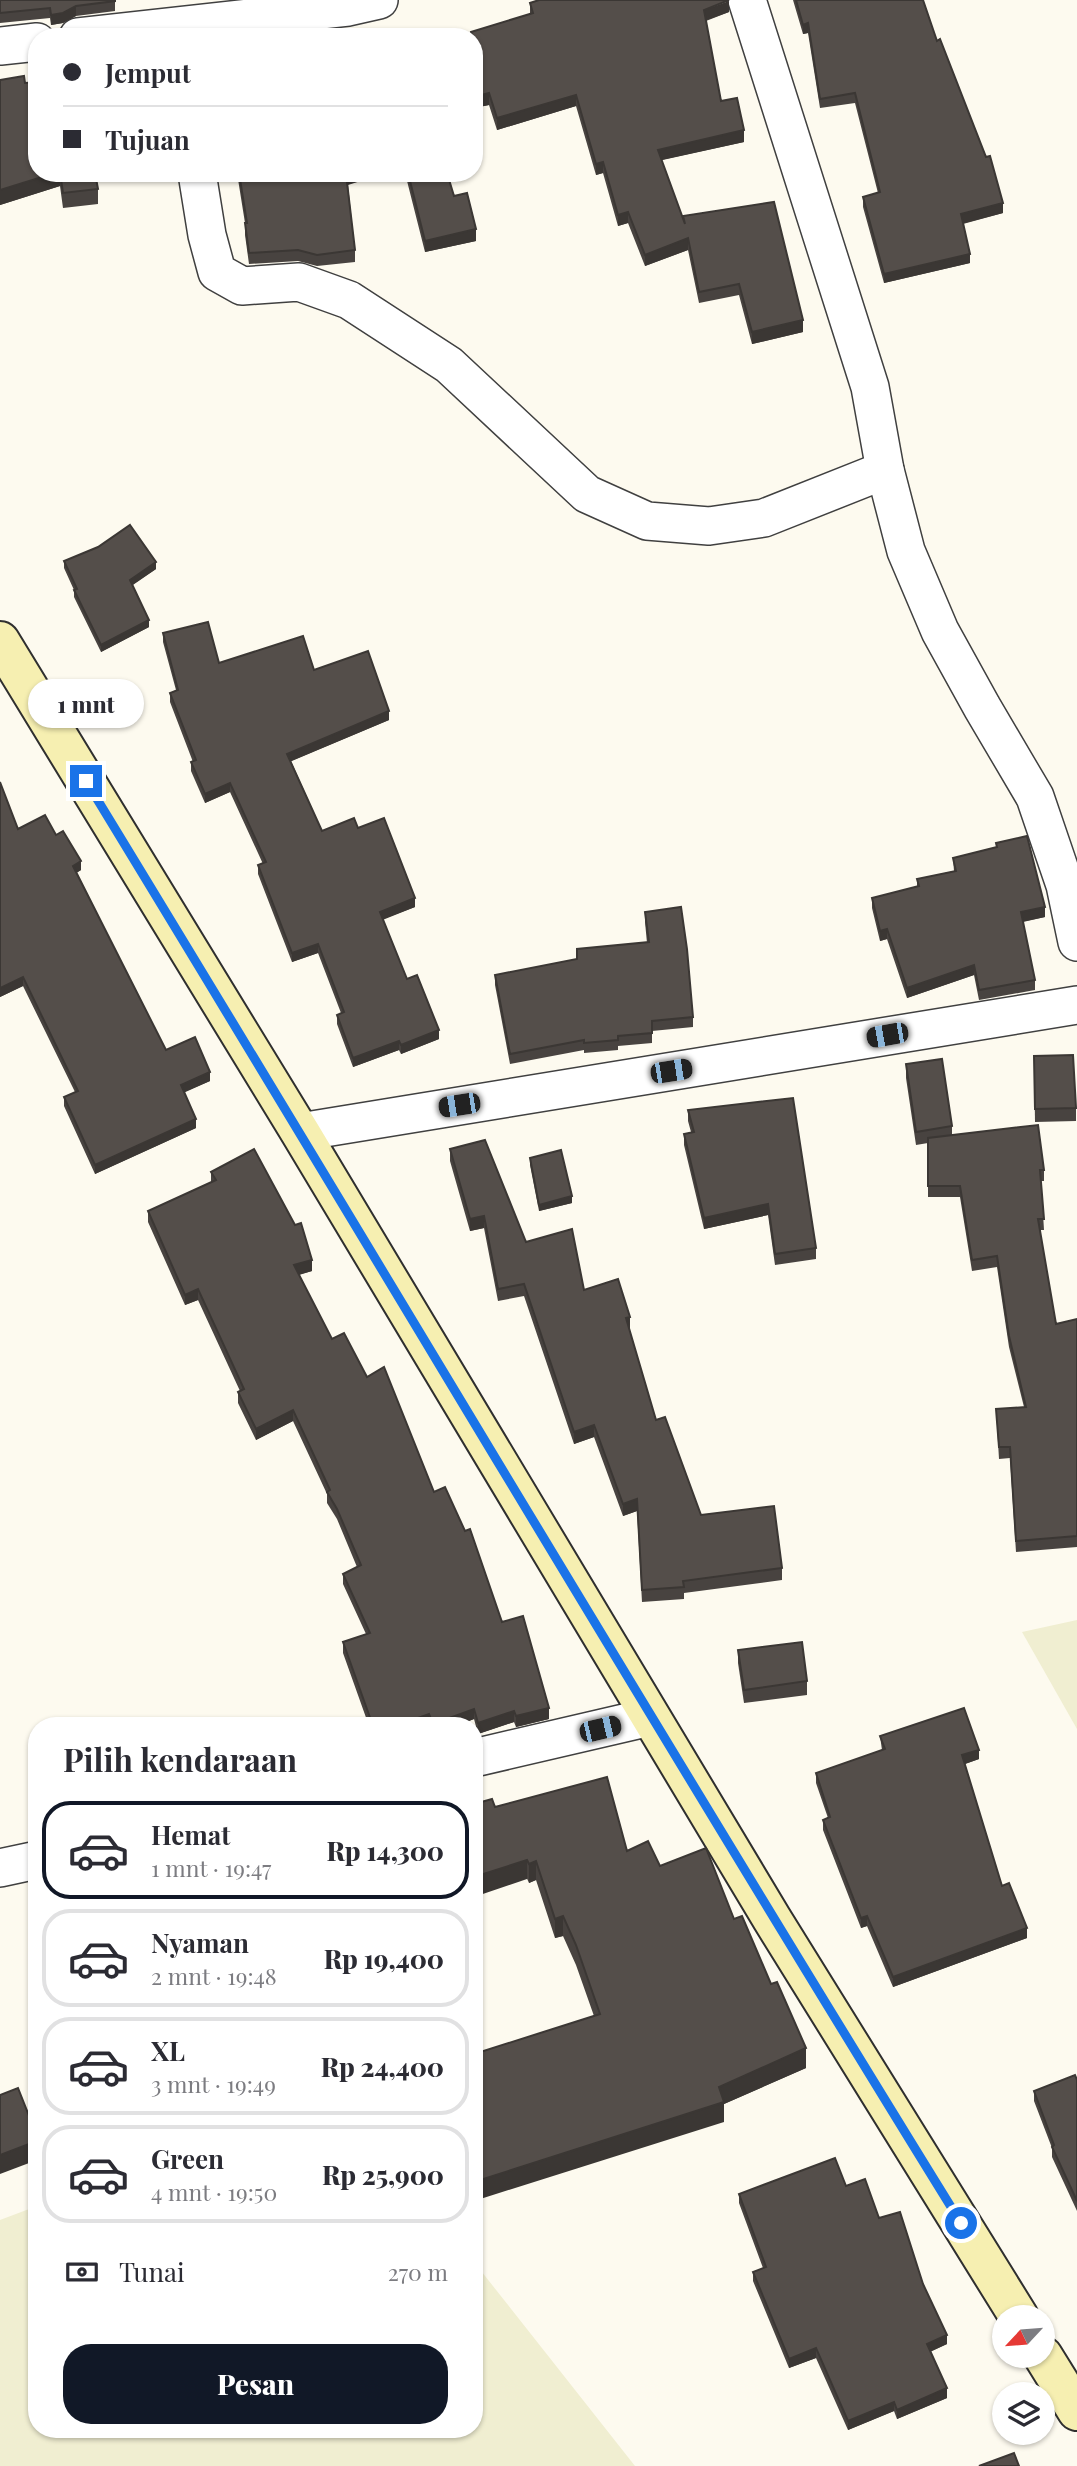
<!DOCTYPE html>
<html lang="id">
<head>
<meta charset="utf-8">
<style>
  :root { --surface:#fff; --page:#f2f2f3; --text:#2b2b33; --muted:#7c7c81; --line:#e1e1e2; --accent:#111827 }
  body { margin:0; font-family:"Playfair Display",serif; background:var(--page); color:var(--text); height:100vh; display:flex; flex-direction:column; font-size:26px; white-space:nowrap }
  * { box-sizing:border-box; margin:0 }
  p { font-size:23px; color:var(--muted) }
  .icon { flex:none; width:38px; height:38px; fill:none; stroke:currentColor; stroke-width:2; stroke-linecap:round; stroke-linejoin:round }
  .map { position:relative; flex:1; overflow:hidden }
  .panel { position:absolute; left:28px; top:1717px; width:455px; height:721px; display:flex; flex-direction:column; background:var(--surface); border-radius:28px; box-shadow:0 2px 5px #0004 }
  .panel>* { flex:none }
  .top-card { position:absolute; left:28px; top:28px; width:455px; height:154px; border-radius:28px; box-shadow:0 2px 5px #0004; display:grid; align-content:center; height:154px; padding:0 35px; background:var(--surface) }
  .needle { width:46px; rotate:244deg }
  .buttons { position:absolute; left:992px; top:2305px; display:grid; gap:14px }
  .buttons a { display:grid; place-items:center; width:63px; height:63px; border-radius:50%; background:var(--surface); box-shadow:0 2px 5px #0004; font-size:35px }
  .end { position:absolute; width:32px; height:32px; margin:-16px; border:9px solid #1a73e8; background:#fff; box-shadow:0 0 0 4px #fff }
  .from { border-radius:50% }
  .bubble { position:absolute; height:49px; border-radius:24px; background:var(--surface); box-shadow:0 2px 5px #0004; font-size:23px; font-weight:800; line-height:49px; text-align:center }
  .car { position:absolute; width:21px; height:42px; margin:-21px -10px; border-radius:9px; box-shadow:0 0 5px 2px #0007; background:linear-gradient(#222 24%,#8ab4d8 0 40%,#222 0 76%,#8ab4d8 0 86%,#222 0) }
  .top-card b { display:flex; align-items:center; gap:24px; height:66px; font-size:26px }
  .top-card b+b { border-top:2px solid var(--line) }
  .top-card i { width:18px; height:18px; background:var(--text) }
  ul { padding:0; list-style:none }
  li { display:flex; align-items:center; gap:21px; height:98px; margin:0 14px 10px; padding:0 21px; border:4px solid var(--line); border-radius:28px }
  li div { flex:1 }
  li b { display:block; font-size:26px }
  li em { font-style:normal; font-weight:800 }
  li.on { border-color:var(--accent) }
  li>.icon { width:63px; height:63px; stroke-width:1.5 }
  h2 { padding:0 35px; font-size:32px; line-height:84px }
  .pay { display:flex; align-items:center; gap:18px; height:77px; padding:0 35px; font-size:26px }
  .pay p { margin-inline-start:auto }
  .button { display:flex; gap:14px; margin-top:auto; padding:14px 35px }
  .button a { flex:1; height:80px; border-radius:28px; background:var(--accent); color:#fff; font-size:28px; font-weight:800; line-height:80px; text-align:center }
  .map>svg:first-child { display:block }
  .farmland { fill:#f0eed1 }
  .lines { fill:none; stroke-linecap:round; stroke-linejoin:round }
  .street-casing { stroke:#404040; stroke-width:40 }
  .secondary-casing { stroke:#2f2f2f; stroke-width:42 }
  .street { stroke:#fff; stroke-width:37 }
  .secondary { stroke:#f6efb1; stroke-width:38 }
  .wall { fill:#484340 }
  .shaded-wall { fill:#3b3734 }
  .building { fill:#544e4a; stroke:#3b3734; stroke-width:2 }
  .route { stroke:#1a73e8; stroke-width:9 }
</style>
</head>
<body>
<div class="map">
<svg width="1077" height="2466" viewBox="0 0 1077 2466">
  <rect width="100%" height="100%" fill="#fdfaef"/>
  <g class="farmland">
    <path d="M1077 1620V1729L1022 1632Z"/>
    <path d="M37 2206V2429H474V2262L635 2466H0V2220Z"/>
  </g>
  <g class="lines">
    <defs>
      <g id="street">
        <path d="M747 0 870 387 885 470 906 551 940 631 982 707 1035 797 1065 885 1077 942"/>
        <path d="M78 37 348 7 379 0"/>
        <path d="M0 46 37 42"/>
        <path d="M197 173 207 235 217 272 242 286 299 282 349 300 449 365 587 494 647 521 709 526 764 518 885 470"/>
        <path d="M300 1132 1077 1005"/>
        <path d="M474 1758 650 1717"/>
        <path d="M0 1868 37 1860"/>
      </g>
      <g id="secondary">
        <path d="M0 641 300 1132 772 1919 1019 2317"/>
        <path d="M1043 2356 1077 2411"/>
      </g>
    </defs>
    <use href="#street" class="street-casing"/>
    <use href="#secondary" class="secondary-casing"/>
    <use href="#street" class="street"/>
    <use href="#secondary" class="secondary"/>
  </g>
  <g class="wall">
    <path d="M0 0H115V11L76 16 63 23 51 25 50 18 0 23Z"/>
    <path d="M793 0H923L937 41 1003 213 963 224 970 263 884 283 863 207V197L878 193 855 103 820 108 808 33 803 34Z"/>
    <path d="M530 3 729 12 706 21 721 101 744 142 661 160 683 219 803 332 752 344 739 295 699 303 688 250 645 266 628 223 618 226 603 173 596 175 576 106 497 130 489 105 474 108V37H471V32L530 14Z"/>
    <path d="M0 80 25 83 95 173 98 189V204L63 208 60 186 0 205Z"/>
    <path d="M237 173H386L348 185 355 250V262L317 266 298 261 249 264 245 235V223Z"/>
    <path d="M405 173H447L454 196 476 241 425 252Z"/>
    <path d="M64 561 156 569 132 585 149 627 101 652 74 597V590L64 568Z"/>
    <path d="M163 633 219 663 314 670 389 720 291 761 322 831 358 828 415 907 383 919 407 979 439 1039 401 1054 399 1050 353 1067 337 1024V1015L341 1013 318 953 292 962 258 874V865L263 864 230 792 205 803 191 771V762H193L170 702V693L176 690 163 642Z"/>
    <path d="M0 782 18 829 56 835 81 870 76 873 166 1050 210 1081 184 1092 196 1128 95 1174 64 1106V1097L75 1092 23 986 0 997Z"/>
    <path d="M996 843 1045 917 1023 922 1035 980V990L979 1000 974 975 907 998 887 939 880 941 872 908V898L917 887V879L954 871 953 858 996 847Z"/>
    <path d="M645 912 693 1017V1027L652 1031V1043L618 1046V1050L584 1053V1050L510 1064 495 985V975L577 959V949L647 943 645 922Z"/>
    <path d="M1034 1056 1076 1108V1121L1035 1122Z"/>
    <path d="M906 1064 952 1126V1135L1044 1170V1181H1041L1044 1230H1040L1056 1324 1077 1319V1547L1016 1552 1010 1458 999 1459 996 1409 1024 1407 1009 1347 997 1267 972 1271 960 1197H928V1143L916 1145 906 1078Z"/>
    <path d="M688 1110 816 1248V1259L775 1265 768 1215 704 1229 684 1145V1134L691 1132 688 1121Z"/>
    <path d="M450 1149 526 1242 630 1329H629L656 1420 701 1515 782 1568V1580L684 1593V1599L642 1602 637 1511 623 1516 594 1437 574 1444 524 1296 498 1301 484 1228 470 1231 450 1161Z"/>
    <path d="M530 1158 572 1203 539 1211 530 1165Z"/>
    <path d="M211 1172 312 1271 299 1275 332 1339 367 1377 434 1492 502 1622 549 1719 516 1727 514 1722 478 1734 474 1719 456 1726H430L429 1725 369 1726 343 1653V1642L366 1634 343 1584V1574L357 1567 337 1519 327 1503V1494L293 1421 256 1440 238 1403V1392L240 1391 198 1300 185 1305 148 1222V1211L211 1182Z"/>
    <path d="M738 1650 807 1681V1695L744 1703 738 1663Z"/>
    <path d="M880 1736 979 1759 965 1764 1002 1886 1027 1938 893 1987 867 1926 861 1928 823 1830V1820L828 1818 816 1783V1773L882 1750Z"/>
    <path d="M495 1807 627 1851 660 1866 734 1919 771 1984 806 2068 724 2104V2122L594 2016 576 1965 563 1936 555 1938 536 1880 529 1883Z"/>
    <path d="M1077 2080V2211L1052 2157V2148L1034 2101V2091Z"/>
    <path d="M846 2186 879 2218 923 2284 947 2344 930 2352 947 2398 897 2419 894 2411 848 2430 816 2358 789 2368 753 2281V2272L763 2268 739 2203V2194Z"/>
  </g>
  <g class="shaded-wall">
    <path d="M729 1V12L704 21V10Z"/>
    <path d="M76 6V16L63 23 51 25V15Z"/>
    <path d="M808 23V33L803 34V25Z"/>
    <path d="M489 93V105L474 108V97Z"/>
    <path d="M576 95V106L497 130V118Z"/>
    <path d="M744 130V142L658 161V150Z"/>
    <path d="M603 162V173L596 175V164Z"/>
    <path d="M55 173H60V186L0 205V190Z"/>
    <path d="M348 173H386L346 185V174Z"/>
    <path d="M1003 203V213L961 224V214Z"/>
    <path d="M628 212V223L618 226V215Z"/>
    <path d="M476 229V241L425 252V241Z"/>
    <path d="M688 238V250L645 266V255Z"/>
    <path d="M970 254V263L884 283V274Z"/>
    <path d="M803 320V332L752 344V332Z"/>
    <path d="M156 562V569L130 587V580Z"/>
    <path d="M149 620V627L101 652V645Z"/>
    <path d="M389 711V720L287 763V754Z"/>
    <path d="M230 783V792L205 803V794Z"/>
    <path d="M81 861V870L73 875V866Z"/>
    <path d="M415 898V907L380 921V912Z"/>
    <path d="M1045 907V917L1021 922V912Z"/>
    <path d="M887 929V939L880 941V931Z"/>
    <path d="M318 944V953L292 962V953Z"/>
    <path d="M974 965V975L907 998V988Z"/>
    <path d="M23 977V986L0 997V988Z"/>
    <path d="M439 1030V1039L401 1054V1045Z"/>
    <path d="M399 1041V1050L353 1067V1058Z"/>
    <path d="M210 1072V1081L181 1094V1085Z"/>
    <path d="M196 1119V1128L95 1174V1165Z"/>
    <path d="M572 1196V1203L539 1211V1205Z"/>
    <path d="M768 1204V1215L704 1229V1218Z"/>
    <path d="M484 1216V1228L470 1231V1219Z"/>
    <path d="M312 1260V1271L294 1276V1265Z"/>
    <path d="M198 1289V1300L185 1305V1295Z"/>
    <path d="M630 1317V1329L626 1330V1318Z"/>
    <path d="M293 1410V1421L256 1440V1429Z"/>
    <path d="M594 1425V1437L574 1444V1432Z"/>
    <path d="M637 1499V1511L623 1516V1504Z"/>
    <path d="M549 1708V1719L516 1727V1716Z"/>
    <path d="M474 1709V1719L456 1726H433V1724Z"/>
    <path d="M514 1711V1722L478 1734V1723Z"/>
    <path d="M429 1714V1725L396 1726Z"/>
    <path d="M979 1750V1759L962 1765V1755Z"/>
    <path d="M527 1860V1879L474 1897V1877Z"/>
    <path d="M536 1861V1880L529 1883V1864Z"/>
    <path d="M563 1916V1936L555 1938V1919Z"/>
    <path d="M867 1916V1926L861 1928V1918Z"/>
    <path d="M1027 1928V1938L893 1987V1977Z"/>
    <path d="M806 2048V2068L724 2104V2122L474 2201V2182L719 2087Z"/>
    <path d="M37 2141V2160L0 2174V2155Z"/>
    <path d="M947 2335V2344L927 2353V2344Z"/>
    <path d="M816 2348V2358L789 2368V2359Z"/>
    <path d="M947 2388V2398L897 2419V2410Z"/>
    <path d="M894 2402V2411L848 2430V2421Z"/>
  </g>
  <g class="building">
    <path d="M0 0H115V1L76 6 63 13 51 15 50 8 0 13Z"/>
    <path d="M539 0H729L704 10 721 101 737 98 744 130 658 150 685 224 683 216 774 202 803 320 752 332 739 284 699 292 688 238 645 255 628 212 618 215 603 162 596 164 576 95 497 118 489 93 474 97V53L477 52 474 43V37H472L471 32 533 13 530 3Z"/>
    <path d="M796 0H923L937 41 940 39 986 157 990 156 1003 203 961 214 970 254 884 274 863 197 880 192 855 93 820 99 808 23 803 25Z"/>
    <path d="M24 76 25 83 37 82V173H55L0 190V80Z"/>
    <path d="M60 173H95L98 189 63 193Z"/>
    <path d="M239 173H348L346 174 355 250 317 255 298 250 249 253 245 223H247Z"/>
    <path d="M408 173H447L454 196 467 193 476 229 425 241Z"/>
    <path d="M130 525 156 562 130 580 149 620 101 645 74 590 77 589 64 561 98 547Z"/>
    <path d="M208 622 219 663 303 636 314 670 368 651 389 711 287 754 322 831 354 818 358 828 384 818 415 898 380 912 407 979 417 975 439 1030 401 1045 399 1041 353 1058 337 1015 344 1012 318 944 292 953 258 865 266 862 230 783 205 794 191 762 196 760 170 693 178 690 163 633Z"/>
    <path d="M0 782 18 829 45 815 56 835 63 831 81 861 73 866 166 1050 195 1037 210 1072 181 1085 196 1119 95 1165 64 1097 78 1091 23 977 0 988Z"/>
    <path d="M1027 836 1045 907 1021 912 1035 980 979 990 974 965 907 988 887 929 880 931 872 898 919 886 917 879 956 871 953 858 997 847 996 843Z"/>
    <path d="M681 907 687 949 693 1017 652 1021V1033L618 1036V1040L584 1043V1040L510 1054 495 975 577 959V949L649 942 645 912Z"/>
    <path d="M1073 1055 1076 1108 1035 1109 1034 1056Z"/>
    <path d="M942 1059 952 1126 916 1132 906 1064Z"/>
    <path d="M793 1098 816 1248 775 1254 768 1204 704 1218 684 1134 694 1132 688 1110Z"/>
    <path d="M1038 1125 1044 1170H1040L1044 1219H1038L1056 1324 1077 1319V1536L1016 1541 1010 1447H999L996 1409 1026 1407 1009 1336 997 1256 972 1260 960 1186H928V1138Z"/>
    <path d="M485 1140 526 1242 572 1229 584 1290 618 1279 630 1317 626 1318 656 1420 665 1417 701 1515 774 1506 782 1568 683 1581 684 1587 642 1590 637 1499 623 1504 594 1425 574 1432 524 1284 498 1289 484 1216 470 1219 450 1149Z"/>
    <path d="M254 1149 295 1225 301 1223 312 1260 294 1265 332 1339 344 1333 367 1377 384 1367 434 1492 445 1487 465 1531 470 1529 502 1622 523 1616 549 1708 516 1716 514 1711 478 1723 474 1709 433 1724 429 1714 396 1726H373L343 1642 370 1633 343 1574 361 1565 337 1509 327 1492 330 1490 293 1410 256 1429 238 1392 244 1389 198 1289 185 1295 148 1211 216 1180 211 1172Z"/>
    <path d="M561 1150 572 1196 539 1205 530 1158Z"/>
    <path d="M802 1642 807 1681 744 1690 738 1650Z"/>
    <path d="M964 1708 979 1750 962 1755 1002 1886 1009 1883 1027 1928 893 1977 867 1916 861 1918 823 1820 830 1817 816 1773 885 1749 880 1736Z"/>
    <path d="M607 1777 627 1851 648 1841 660 1866 706 1848 734 1919 742 1916 771 1984 777 1982 806 2048 719 2087 724 2102 474 2182V2054L600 2014 576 1945 563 1916 555 1919 536 1861 529 1864 527 1860 474 1877V1804L492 1799 495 1807Z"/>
    <path d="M1075 2075 1077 2080V2201L1052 2147 1054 2145 1034 2091Z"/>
    <path d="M18 2088 37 2136V2141L0 2155V2095Z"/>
    <path d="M835 2158 846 2186 865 2179 879 2218 900 2212 923 2284 947 2335 927 2344 947 2388 897 2410 894 2402 848 2421 816 2348 789 2359 753 2272 766 2267 739 2194Z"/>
    <path d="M1014 2453 1019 2466H979Z"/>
  </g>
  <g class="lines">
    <path class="route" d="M86 781C379 1261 665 1745 961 2223"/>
  </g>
</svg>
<div class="buttons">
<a><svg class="needle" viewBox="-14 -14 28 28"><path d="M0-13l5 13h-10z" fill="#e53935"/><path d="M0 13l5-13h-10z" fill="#7c7c81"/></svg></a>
<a><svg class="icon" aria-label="layers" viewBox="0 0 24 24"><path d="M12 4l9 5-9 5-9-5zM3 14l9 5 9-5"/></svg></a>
</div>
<i class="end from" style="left:961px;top:2223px"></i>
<i class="end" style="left:86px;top:781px"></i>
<div class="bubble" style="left:28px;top:679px;width:116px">1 mnt</div>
<i class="car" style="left:887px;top:1035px;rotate:260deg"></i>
<i class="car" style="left:671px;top:1071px;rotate:81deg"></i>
<i class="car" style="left:459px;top:1105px;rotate:261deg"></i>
<i class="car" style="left:600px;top:1729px;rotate:77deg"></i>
<div class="top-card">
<b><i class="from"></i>Jemput</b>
<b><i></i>Tujuan</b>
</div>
<section class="panel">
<h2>Pilih kendaraan</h2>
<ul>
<li class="on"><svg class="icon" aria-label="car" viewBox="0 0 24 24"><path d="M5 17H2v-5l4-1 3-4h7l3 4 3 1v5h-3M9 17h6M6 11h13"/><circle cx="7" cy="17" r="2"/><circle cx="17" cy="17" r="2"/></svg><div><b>Hemat</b><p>1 mnt · 19:47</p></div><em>Rp 14,300</em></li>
<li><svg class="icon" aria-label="car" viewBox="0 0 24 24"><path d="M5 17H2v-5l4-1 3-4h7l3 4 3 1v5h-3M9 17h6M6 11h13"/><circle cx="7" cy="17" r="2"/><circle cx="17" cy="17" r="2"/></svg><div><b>Nyaman</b><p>2 mnt · 19:48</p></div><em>Rp 19,400</em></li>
<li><svg class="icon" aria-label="car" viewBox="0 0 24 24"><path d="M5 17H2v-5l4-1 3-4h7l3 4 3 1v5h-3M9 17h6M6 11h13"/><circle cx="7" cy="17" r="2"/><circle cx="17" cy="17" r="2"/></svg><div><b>XL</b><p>3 mnt · 19:49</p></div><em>Rp 24,400</em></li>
<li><svg class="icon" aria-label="car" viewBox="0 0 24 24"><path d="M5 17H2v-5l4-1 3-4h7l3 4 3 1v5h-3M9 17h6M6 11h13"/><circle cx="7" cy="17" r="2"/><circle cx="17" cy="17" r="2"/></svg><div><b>Green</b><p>4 mnt · 19:50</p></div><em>Rp 25,900</em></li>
</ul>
<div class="pay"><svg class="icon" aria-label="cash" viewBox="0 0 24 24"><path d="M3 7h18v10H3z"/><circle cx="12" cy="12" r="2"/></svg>Tunai<p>270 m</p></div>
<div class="button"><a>Pesan</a></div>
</section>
</div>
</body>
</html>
